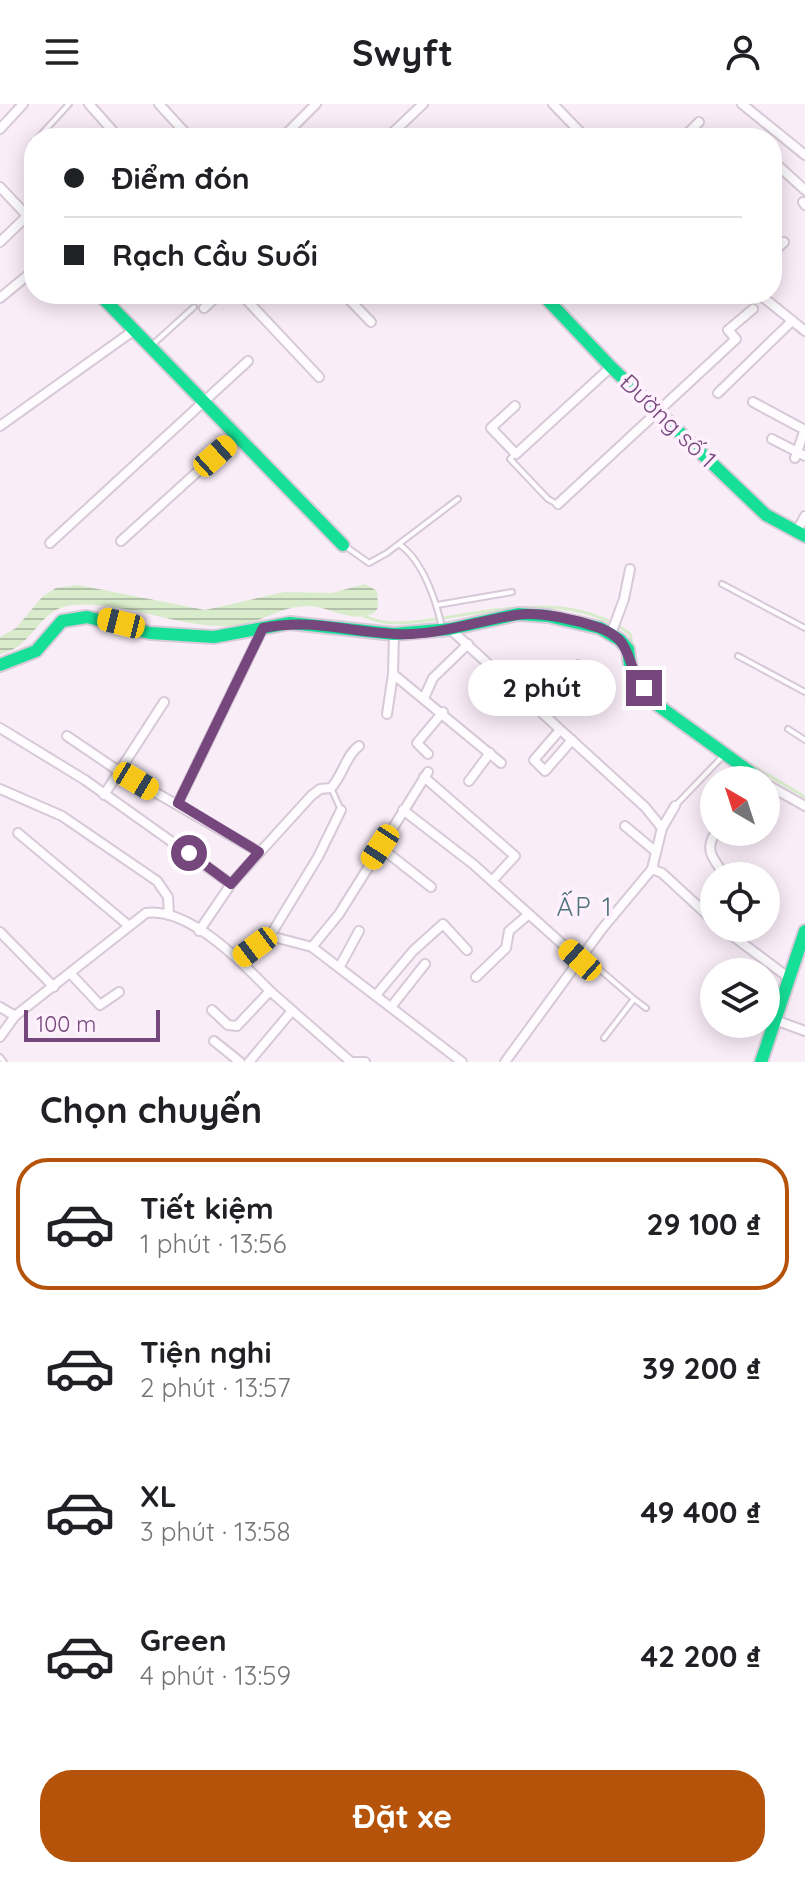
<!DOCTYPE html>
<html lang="vi">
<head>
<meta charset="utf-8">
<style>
  :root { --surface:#fff; --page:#f2f2f2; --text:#202124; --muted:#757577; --line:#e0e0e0; --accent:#b45309 }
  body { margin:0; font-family:Quicksand,sans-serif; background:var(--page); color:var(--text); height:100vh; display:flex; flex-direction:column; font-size:30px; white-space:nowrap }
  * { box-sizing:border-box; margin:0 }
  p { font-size:26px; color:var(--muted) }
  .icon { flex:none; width:44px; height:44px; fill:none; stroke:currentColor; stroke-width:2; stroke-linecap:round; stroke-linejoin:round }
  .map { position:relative; height:958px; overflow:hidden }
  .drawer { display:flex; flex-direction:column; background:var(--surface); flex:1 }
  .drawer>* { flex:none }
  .hud { position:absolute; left:24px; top:24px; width:758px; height:176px; border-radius:32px; box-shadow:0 4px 20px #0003; display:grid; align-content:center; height:176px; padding:0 40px; background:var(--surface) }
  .needle { width:52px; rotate:321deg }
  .buttons { position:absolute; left:700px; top:662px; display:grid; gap:16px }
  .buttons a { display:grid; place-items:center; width:80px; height:80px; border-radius:50%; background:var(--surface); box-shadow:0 4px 20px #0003; font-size:40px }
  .scale { position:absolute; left:24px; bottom:20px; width:136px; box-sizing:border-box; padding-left:8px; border:4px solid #75477c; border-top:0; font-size:22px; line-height:28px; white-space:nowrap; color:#75477c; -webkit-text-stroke:6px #fff0fd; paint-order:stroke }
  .end { position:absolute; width:36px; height:36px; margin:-18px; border:10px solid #75477c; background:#fff; box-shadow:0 0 0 4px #fff }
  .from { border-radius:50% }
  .bubble { position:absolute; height:56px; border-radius:28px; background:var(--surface); box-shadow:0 4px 20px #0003; font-size:26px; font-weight:800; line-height:56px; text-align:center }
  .car { position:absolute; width:24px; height:48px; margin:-24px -12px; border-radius:10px; box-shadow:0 0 6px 2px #0007; background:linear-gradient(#f5c518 24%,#345 0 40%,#f5c518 0 76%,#345 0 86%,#f5c518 0) }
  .hud b { display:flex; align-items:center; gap:28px; height:76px; font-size:30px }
  .hud b+b { border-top:2px solid var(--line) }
  .hud i { width:20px; height:20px; background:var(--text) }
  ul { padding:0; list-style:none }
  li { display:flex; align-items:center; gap:24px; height:132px; margin:0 16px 12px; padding:0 24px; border:4px solid transparent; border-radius:32px }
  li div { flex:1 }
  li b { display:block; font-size:30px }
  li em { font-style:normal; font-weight:800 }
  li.on { border-color:var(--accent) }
  li>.icon { width:72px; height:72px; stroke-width:1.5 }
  h2 { padding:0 40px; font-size:36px; line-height:96px }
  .action { display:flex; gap:16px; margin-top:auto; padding:16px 40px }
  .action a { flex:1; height:92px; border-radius:32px; background:var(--accent); color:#fff; font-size:32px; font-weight:800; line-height:92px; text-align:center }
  header { display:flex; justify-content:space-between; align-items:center; height:104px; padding:0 40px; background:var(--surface); font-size:36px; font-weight:800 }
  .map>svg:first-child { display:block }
  .water { fill:url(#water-rules) }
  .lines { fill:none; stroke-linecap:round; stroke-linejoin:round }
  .stream { stroke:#d8eccb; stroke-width:3 }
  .lane-casing { stroke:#d7c9d7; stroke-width:8 }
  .street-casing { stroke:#d7c9d7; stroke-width:12 }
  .fast-casing { stroke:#d9cad9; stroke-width:16 }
  .lane { stroke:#fefcfe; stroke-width:4 }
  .street { stroke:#fefcfe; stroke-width:8 }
  .fast { stroke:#16e098; stroke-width:12 }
  .route { stroke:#75477c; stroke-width:10 }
  .labels { text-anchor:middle; stroke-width:8; stroke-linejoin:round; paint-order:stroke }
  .street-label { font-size:24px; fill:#75477c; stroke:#fff0fd }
  .neighbourhood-label { font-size:26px; letter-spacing:2px; fill:#4e747c; stroke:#fff0fd }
</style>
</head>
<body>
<header><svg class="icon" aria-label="menu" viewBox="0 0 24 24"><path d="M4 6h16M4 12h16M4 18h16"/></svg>Swyft<svg class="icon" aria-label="person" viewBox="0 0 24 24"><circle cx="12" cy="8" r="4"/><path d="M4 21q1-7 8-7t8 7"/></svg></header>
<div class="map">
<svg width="805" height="958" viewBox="0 0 805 958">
  <defs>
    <pattern id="water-rules" width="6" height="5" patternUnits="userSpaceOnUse" patternTransform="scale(2)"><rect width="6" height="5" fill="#d8eccb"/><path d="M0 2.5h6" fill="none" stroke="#b4c1aa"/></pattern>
  </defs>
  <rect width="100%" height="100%" fill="#f9edf8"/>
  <path class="water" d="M365 480 377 487 378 504 374 509C351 520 332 503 309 502 281 501 259 521 232 522 179 525 127 497 73 501 37 504 34 544 0 550V533L16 524 43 492 56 484 78 481 205 506 284 488 332 489Z"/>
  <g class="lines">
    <g class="stream">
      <path d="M364 512C389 524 416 518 443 514 506 504 575 489 630 530L639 570"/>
      <path d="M740 654 805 693"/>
    </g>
    <defs>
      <g id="lane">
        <path d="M38 34 69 0"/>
        <path d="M33 40 34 38"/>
        <path d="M151 242 194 203"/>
        <path d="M514 351 510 355 548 395 557 400"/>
        <path d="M400 441C423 457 436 497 442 523"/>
        <path d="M345 442 369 459 387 449 458 395"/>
        <path d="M722 480 805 524"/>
        <path d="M437 501 512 488"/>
        <path d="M738 552 805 588"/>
        <path d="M788 625 805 636"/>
        <path d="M332 686 341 706"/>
        <path d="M675 702 723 652"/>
        <path d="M585 853 634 895 604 934"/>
        <path d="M634 895 646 904"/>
        <path d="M0 953 4 958"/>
      </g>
      <g id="street">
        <path d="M89 0 119 34"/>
        <path d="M159 0 190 34"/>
        <path d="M553 0 586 34"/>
        <path d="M742 0 805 51"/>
        <path d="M0 25 23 0"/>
        <path d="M282 34 316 0"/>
        <path d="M387 34 423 0"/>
        <path d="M683 34 699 18"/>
        <path d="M772 56 805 86"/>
        <path d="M0 83 34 119"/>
        <path d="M803 98 805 101"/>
        <path d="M0 138 27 112"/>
        <path d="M772 149 784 138"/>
        <path d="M241 190 319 273"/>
        <path d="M344 190 371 218"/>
        <path d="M759 190 805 227"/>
        <path d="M0 194 34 166"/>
        <path d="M204 204 219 190"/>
        <path d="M718 289 792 217"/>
        <path d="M753 298 805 326"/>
        <path d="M515 302 491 324 516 350 611 263"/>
        <path d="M0 322 133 227"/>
        <path d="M772 335 805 352"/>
        <path d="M795 354 805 325"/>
        <path d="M558 400 736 235 728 226 753 205"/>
        <path d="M797 427 805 412"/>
        <path d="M121 437 238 331"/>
        <path d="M50 439 248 257"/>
        <path d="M450 525 645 703 662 724"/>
        <path d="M394 530 393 570 501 659"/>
        <path d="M611 530 624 495 630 465"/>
        <path d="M424 594 433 574 468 540"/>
        <path d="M537 604 578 561"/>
        <path d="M387 610 393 570"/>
        <path d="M0 624 85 676 231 780"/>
        <path d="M559 627 534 656 545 667 572 636"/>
        <path d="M67 632 120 668 259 748"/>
        <path d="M428 650 417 639 443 608"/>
        <path d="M424 673 515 752 492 777"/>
        <path d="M469 677 490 649"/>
        <path d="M766 680 805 702"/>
        <path d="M0 685 62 712 157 777 168 793 169 811"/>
        <path d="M104 691 164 598"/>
        <path d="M178 699 263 524"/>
        <path d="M403 706 473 760 580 856"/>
        <path d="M625 722 655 747"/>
        <path d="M716 728C705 744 711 752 721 766"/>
        <path d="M18 729 128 821"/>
        <path d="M380 743 431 783"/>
        <path d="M652 765 662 724 675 702"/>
        <path d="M722 824 789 874"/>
        <path d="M199 827 231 780 311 692 320 685 331 684C343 671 346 651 359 642"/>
        <path d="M0 828 54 883"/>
        <path d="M270 832 318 753 341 706"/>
        <path d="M312 843 339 810 428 668"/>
        <path d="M240 855 270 832 312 843 462 958"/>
        <path d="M340 862 359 827"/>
        <path d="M71 870 100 901 119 888"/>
        <path d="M476 873 506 844 509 827 529 810"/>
        <path d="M376 891 413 847 443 820 467 846"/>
        <path d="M0 903 15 912"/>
        <path d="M391 903 425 860"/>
        <path d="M212 906 228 921 237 922 270 887 351 958"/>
        <path d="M775 916 805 927"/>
        <path d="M0 933 15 912 146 809C189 803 243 859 270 887"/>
        <path d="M214 937 240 958"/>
        <path d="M249 958 291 908"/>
        <path d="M355 958H365"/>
        <path d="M505 958 602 825 652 765 662 769 714 817"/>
      </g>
      <g id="fast">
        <path d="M99 190 343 441"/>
        <path d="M542 190 611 263 766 411 805 432"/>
        <path d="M0 561 36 547 62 517 87 513 150 529 214 533 290 519 394 530 450 525 518 510 548 512 600 524 620 536 628 545 631 569 656 600 761 676"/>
        <path d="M761 958 805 827"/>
      </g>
    </defs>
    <use href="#lane" class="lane-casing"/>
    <use href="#street" class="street-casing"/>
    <use href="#fast" class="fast-casing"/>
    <use href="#lane" class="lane"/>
    <use href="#street" class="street"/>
    <use href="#fast" class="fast"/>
  </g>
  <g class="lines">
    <path class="route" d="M189 749 231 780 259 748 178 699 263 524C312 514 348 528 396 530 437 532 476 517 516 511 540 507 577 516 600 524 635 537 624 560 644 584"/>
  </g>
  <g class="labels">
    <g class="street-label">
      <text transform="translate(668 317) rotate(44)" y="8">Đường số 1</text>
    </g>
    <g class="neighbourhood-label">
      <text x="585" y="812">ẤP 1</text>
    </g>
  </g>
</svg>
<div class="buttons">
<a><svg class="needle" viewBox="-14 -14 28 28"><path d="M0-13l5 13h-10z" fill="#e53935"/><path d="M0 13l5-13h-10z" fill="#757577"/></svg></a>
<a><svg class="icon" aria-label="locate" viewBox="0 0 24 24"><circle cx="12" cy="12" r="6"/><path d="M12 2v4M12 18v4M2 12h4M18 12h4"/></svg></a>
<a><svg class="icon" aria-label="layers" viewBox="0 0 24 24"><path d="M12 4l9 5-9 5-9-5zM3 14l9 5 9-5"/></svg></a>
</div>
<div class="scale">100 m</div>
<i class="end from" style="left:189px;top:749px"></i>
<i class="end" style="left:644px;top:584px"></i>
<div class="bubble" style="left:468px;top:556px;width:148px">2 phút</div>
<i class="car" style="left:215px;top:352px;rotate:48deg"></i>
<i class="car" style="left:121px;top:519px;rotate:284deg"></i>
<i class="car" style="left:136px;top:677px;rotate:121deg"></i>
<i class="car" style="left:380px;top:743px;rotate:213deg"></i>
<i class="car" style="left:255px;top:843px;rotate:233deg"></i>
<i class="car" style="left:580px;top:856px;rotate:312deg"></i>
<div class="hud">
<b><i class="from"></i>Điểm đón</b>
<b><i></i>Rạch Cầu Suối</b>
</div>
</div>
<section class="drawer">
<h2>Chọn chuyến</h2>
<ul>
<li class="on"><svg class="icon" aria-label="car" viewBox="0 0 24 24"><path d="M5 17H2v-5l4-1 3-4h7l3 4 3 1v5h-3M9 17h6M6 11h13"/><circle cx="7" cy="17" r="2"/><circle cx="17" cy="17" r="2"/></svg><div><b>Tiết kiệm</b><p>1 phút · 13:56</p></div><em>29 100 ₫</em></li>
<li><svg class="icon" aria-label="car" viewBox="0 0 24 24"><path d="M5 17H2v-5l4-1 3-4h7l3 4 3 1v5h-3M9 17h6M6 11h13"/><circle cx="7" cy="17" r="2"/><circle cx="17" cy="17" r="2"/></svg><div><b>Tiện nghi</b><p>2 phút · 13:57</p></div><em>39 200 ₫</em></li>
<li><svg class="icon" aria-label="car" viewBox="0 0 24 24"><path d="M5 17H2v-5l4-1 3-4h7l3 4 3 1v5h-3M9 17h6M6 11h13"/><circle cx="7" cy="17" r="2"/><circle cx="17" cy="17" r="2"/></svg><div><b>XL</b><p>3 phút · 13:58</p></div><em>49 400 ₫</em></li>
<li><svg class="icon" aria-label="car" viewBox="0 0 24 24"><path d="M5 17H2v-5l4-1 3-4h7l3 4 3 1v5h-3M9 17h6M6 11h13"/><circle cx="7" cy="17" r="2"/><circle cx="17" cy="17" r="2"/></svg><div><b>Green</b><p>4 phút · 13:59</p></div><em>42 200 ₫</em></li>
</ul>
<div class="action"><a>Đặt xe</a></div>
</section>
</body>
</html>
